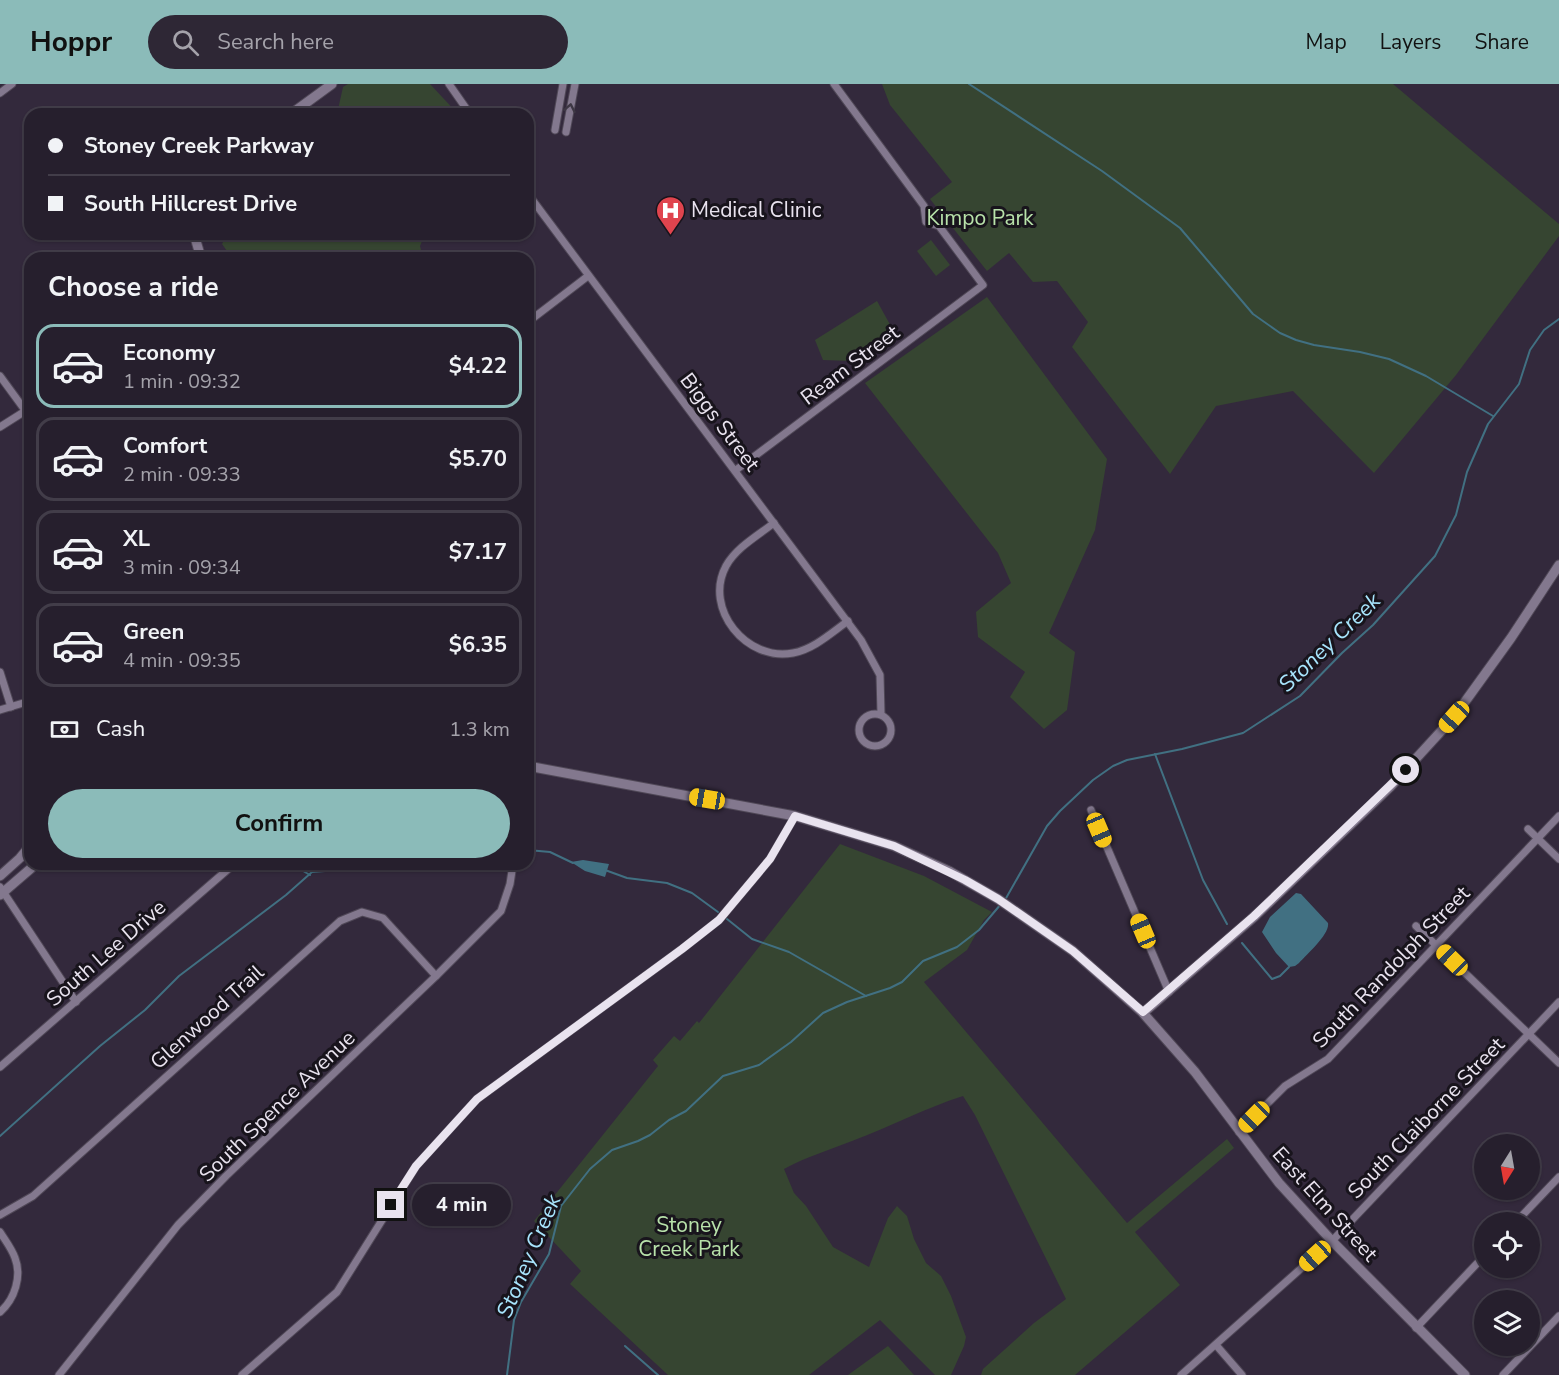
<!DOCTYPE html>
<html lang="en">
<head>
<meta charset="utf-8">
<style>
  :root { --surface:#261f2d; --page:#2e2735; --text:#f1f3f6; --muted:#a4a2aa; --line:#423d49; --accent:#8bbbb9 }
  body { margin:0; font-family:"Nunito Sans",sans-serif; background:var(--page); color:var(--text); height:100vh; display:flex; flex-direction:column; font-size:22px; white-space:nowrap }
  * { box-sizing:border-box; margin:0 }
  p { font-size:20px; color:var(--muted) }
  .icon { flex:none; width:33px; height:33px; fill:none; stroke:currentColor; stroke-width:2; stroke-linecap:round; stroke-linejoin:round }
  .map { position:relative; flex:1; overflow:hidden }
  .sheet { position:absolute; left:24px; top:168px; width:510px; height:618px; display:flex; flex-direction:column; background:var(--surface); border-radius:18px; box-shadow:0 2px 4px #0004,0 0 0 2px var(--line) }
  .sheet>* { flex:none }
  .top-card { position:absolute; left:24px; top:24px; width:510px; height:132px; border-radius:18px; box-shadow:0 2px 4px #0004,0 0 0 2px var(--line); display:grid; align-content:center; height:132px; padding:0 24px; background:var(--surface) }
  .needle { width:39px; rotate:191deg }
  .fabs { position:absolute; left:1474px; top:1050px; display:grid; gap:12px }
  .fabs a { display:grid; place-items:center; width:66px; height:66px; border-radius:50%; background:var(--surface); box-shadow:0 2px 4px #0004,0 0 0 2px var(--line); font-size:30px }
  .end { position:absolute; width:27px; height:27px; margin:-14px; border:8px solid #e9e3ef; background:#111; box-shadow:0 0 0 3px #111 }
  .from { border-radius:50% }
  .bubble { position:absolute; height:42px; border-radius:21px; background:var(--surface); box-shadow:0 2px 4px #0004,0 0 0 2px var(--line); font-size:20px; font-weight:700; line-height:42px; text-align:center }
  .car { position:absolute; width:18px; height:36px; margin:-18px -9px; border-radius:8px; box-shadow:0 0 4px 2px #0007; background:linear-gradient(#f5c518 24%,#345 0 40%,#f5c518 0 76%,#345 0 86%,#f5c518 0) }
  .top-card b { display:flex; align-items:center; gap:21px; height:57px; font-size:22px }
  .top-card b+b { border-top:2px solid var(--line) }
  .top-card i { width:15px; height:15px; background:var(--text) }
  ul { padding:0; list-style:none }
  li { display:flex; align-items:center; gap:18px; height:84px; margin:0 12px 9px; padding:0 12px; border:3px solid var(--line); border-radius:18px }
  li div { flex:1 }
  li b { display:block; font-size:22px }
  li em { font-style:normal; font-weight:700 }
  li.active { border-color:var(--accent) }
  li>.icon { width:54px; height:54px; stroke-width:1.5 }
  h2 { padding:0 24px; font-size:27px; line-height:72px }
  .pay { display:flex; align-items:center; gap:15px; height:66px; padding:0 24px; font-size:22px }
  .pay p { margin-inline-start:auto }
  .button { display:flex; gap:12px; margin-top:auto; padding:12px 24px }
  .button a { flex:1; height:69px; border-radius:36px; background:var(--accent); color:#111; font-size:24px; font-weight:700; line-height:69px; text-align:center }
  header { display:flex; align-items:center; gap:36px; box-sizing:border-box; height:84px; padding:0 30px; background:var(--accent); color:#111 }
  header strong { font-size:28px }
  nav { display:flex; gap:33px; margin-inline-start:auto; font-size:21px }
  .search { width:420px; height:54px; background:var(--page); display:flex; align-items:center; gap:15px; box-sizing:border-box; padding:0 21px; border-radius:33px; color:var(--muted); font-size:22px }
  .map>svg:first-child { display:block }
  .green { fill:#364531 }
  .water { fill:#417082 }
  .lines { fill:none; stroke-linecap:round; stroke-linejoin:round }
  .stream { stroke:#417082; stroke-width:2 }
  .street-casing { stroke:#504857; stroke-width:9 }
  .secondary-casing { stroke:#504857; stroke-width:11 }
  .street { stroke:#83788e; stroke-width:7 }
  .secondary { stroke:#83788e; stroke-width:9 }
  .oneway { stroke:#3d3744 }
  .route { stroke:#e9e3ef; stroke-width:8 }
  .labels { text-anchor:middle; stroke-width:6; stroke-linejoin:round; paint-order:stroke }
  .poi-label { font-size:21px; fill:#e9e3ef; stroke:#18141c; text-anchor:start }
  .park-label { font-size:21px; fill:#b8e2aa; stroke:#18141c }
  .street-label { font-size:21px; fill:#e9e3ef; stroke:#18141c }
  .water-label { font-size:22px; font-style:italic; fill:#a8e5fd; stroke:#18141c }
</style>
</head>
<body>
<header>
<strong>Hoppr</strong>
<div class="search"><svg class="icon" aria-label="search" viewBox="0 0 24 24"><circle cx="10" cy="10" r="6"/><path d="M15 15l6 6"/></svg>Search here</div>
<nav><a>Map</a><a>Layers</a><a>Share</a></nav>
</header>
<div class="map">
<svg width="1559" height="1291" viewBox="0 0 1559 1291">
  <rect width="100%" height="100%" fill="#33293c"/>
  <g class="green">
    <path d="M348 0H430L458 30H337L343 3Z"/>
    <path d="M882 0H1393L1559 140V152L1456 291 1374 389 1293 307 1216 322 1170 390 1072 263 1088 238 1057 197 1033 198 1009 169 987 187 930 115 952 98 890 21Z"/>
    <path d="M227 150H425L420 162 423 174H232L222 160Z"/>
    <path d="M931 156 950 181 936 192 917 167Z"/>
    <path d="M987 213 1107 375 1095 446 1049 549 1075 568 1067 626 1044 645 1010 613 1025 588 978 553 976 528 1011 499 998 469 865 299Z"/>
    <path d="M877 217 898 255 850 277 823 276 815 256Z"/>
    <path d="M840 760 924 792 992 828 984 836 967 866 924 898 1127 1139 1227 1055 1234 1064 1135 1148 1180 1201 1075 1291H981L983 1285 1034 1239 1066 1215 975 1031 963 1012C925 1024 890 1043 852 1057 829 1066 806 1073 784 1085L794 1109 806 1122 833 1163 869 1183 888 1134 897 1122 907 1132 914 1155 926 1179 941 1192 951 1212 966 1253 964 1262 951 1291H935L880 1236 809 1291H668L570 1200 581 1187 534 1137 658 982 653 976 674 952 680 957 697 937 699 939Z"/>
    <path d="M888 1262 914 1291H848Z"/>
  </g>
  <g class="water">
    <path d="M583 776 609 780 605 793 585 787 571 778Z"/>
    <path d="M1296 809 1301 810 1328 839C1330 850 1307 870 1299 879L1295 882 1289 883 1276 869 1262 848 1270 833Z"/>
  </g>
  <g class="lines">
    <g class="stream">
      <path d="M969 0 1102 87 1180 144 1253 230 1280 249 1296 256 1314 261 1360 268 1389 275 1426 292 1493 332"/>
      <path d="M1155 670 1203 796 1227 840"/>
      <path d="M528 766 550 768 573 779"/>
      <path d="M291 780 310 791"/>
      <path d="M605 786 627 794 667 799 692 809 718 828"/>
      <path d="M1005 816 1047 742 1060 727 1093 696 1113 682 1127 676 1182 665 1243 649 1300 612 1342 569 1373 541 1435 472 1456 431 1467 388 1488 340 1519 300 1530 266 1544 246 1559 235"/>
      <path d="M727 835 752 855 789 868 866 912"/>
      <path d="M1242 859 1272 895 1280 892 1289 883"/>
      <path d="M0 1052 100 962 145 926 179 892 286 811 312 788 338 786H374L418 780"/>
      <path d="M625 1262 658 1291"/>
      <path d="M507 1291 514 1236 521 1218 549 1170 561 1122 590 1085 612 1066 638 1057 650 1051 669 1036 686 1027 723 992 759 981 791 958 823 929 847 918 890 904 902 898 923 877 957 863 979 846 1001 820"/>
    </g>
    <defs>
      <g id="street">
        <path d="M449 0 470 30"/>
        <path d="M0 9 12 0"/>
        <path d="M555 46 563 0"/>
        <path d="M566 48 575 0"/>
        <path d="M528 110 861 556 880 591 881 630"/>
        <path d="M528 238 588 192"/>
        <path d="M0 292 30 333"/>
        <path d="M0 343 30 324"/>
        <path d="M736 386 983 201 939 142 926 138 924 122 834 0"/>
        <path d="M774 439C757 452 736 464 726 482 703 525 747 578 793 569 814 565 831 549 848 537"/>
        <path d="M0 588 11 623"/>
        <path d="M0 626 30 617"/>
        <circle cx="875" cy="646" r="16"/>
        <path d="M528 700 531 682"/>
        <path d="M1091 726 1169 908"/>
        <path d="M1528 745 1559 775"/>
        <path d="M0 803 76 918"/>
        <path d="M1416 842 1559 979"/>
        <path d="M0 983 234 780"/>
        <path d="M1239 1048 1285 1002 1328 975 1559 732"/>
        <path d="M0 1131 33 1112 340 837 362 828 383 834 436 892"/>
        <path d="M1516 1138 1559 1093"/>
        <path d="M0 1148C5 1156 12 1165 15 1174 22 1192 15 1215 0 1228"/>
        <path d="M1416 1244 1485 1171"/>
        <path d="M1216 1261 1242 1291"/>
        <path d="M59 1291 178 1141 226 1092 436 892 501 827 510 800 513 780"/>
        <path d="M242 1291 337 1208 416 1082 477 1015 682 865 719 836 770 775 795 732"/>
        <path d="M1181 1291 1332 1157 1559 918"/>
        <path d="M1503 1291 1559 1232"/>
      </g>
      <g id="secondary">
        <path d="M291 30 332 0"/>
        <path d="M194 150 201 174"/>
        <path d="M528 682 795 732 894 762 949 787 998 815 1073 867 1143 929 1195 988 1279 1099 1332 1157 1465 1291"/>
        <path d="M0 792 20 774 30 762"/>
        <path d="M0 811 36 780"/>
        <path d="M1143 929 1255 832 1390 703 1454 633 1511 554 1559 481"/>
      </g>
    </defs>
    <use href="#street" class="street-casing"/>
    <use href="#secondary" class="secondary-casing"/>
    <use href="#street" class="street"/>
    <use href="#secondary" class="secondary"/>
  </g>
  <defs><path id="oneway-chevron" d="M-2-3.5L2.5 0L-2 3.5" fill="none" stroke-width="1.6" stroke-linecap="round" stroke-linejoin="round" transform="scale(1.5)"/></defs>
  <use class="oneway" href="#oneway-chevron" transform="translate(570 24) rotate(-79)"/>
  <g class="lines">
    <path class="route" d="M391 1121 416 1082 477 1015 682 865 719 836 770 775 795 732 894 762 965 796 998 815 1073 867 1143 928 1254 832 1406 686"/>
  </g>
  <defs>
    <symbol id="hospital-pin" viewBox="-11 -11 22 30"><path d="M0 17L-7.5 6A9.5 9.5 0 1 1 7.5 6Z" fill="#e0444e" stroke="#18141c"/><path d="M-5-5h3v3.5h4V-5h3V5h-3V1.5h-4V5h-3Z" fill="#fff"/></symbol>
  </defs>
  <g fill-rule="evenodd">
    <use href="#hospital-pin" x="654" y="110" width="33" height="45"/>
  </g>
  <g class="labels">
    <g class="poi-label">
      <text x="691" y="133">Medical Clinic</text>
    </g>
    <g class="park-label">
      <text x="980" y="141">Kimpo Park</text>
      <text x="689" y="1148">Stoney<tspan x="689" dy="24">Creek Park</tspan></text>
    </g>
    <g class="street-label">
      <text transform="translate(850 281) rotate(-37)" y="7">Ream Street</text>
      <text transform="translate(720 338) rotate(53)" y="7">Biggs Street</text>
      <text transform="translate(106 869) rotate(-41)" y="7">South Lee Drive</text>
      <text transform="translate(1391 883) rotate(-46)" y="7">South Randolph Street</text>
      <text transform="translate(207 933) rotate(-42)" y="7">Glenwood Trail</text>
      <text transform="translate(277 1022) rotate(-44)" y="7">South Spence Avenue</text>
      <text transform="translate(1426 1034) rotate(-46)" y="7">South Claiborne Street</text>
      <text transform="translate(1325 1120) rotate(48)" y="7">East Elm Street</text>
    </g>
    <g class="water-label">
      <text transform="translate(1329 558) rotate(-44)" y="8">Stoney Creek</text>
      <text transform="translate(528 1172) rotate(-67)" y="8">Stoney Creek</text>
    </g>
  </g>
</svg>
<div class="fabs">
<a><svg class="needle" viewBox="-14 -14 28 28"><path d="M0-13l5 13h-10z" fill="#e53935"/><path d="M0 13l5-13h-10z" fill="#a4a2aa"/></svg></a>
<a><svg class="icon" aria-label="locate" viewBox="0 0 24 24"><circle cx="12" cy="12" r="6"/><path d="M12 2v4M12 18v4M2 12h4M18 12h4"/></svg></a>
<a><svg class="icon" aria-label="layers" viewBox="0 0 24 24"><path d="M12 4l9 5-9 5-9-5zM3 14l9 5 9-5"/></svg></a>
</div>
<i class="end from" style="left:1406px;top:686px"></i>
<i class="end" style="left:391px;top:1121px"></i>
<div class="bubble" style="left:412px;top:1100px;width:99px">4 min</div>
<i class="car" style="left:1454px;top:633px;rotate:222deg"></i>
<i class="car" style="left:707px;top:715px;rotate:280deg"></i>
<i class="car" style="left:1099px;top:746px;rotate:157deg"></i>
<i class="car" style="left:1143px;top:847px;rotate:337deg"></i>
<i class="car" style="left:1452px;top:876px;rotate:314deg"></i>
<i class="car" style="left:1254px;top:1033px;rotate:225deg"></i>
<i class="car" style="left:1315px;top:1172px;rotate:228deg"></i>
<div class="top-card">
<b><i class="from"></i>Stoney Creek Parkway</b>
<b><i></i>South Hillcrest Drive</b>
</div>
<section class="sheet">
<h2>Choose a ride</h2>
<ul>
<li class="active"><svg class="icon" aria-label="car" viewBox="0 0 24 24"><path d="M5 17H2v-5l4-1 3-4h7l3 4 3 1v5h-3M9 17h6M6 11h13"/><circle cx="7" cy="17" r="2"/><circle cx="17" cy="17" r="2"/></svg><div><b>Economy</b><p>1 min · 09:32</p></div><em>$4.22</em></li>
<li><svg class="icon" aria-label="car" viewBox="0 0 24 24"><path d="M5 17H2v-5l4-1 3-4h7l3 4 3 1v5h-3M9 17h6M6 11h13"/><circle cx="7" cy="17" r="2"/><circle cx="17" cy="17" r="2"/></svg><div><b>Comfort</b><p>2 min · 09:33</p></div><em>$5.70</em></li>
<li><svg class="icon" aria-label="car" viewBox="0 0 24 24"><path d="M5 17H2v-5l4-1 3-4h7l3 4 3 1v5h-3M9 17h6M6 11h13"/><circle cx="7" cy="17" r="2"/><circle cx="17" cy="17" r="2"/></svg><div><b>XL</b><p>3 min · 09:34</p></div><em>$7.17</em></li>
<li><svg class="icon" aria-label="car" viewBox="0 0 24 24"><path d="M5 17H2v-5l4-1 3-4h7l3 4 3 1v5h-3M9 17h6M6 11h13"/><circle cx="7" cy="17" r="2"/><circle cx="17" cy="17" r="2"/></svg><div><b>Green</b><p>4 min · 09:35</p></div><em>$6.35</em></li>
</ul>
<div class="pay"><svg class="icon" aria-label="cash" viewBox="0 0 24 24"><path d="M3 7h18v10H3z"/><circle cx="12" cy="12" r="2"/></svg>Cash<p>1.3 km</p></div>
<div class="button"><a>Confirm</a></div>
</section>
</div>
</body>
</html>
